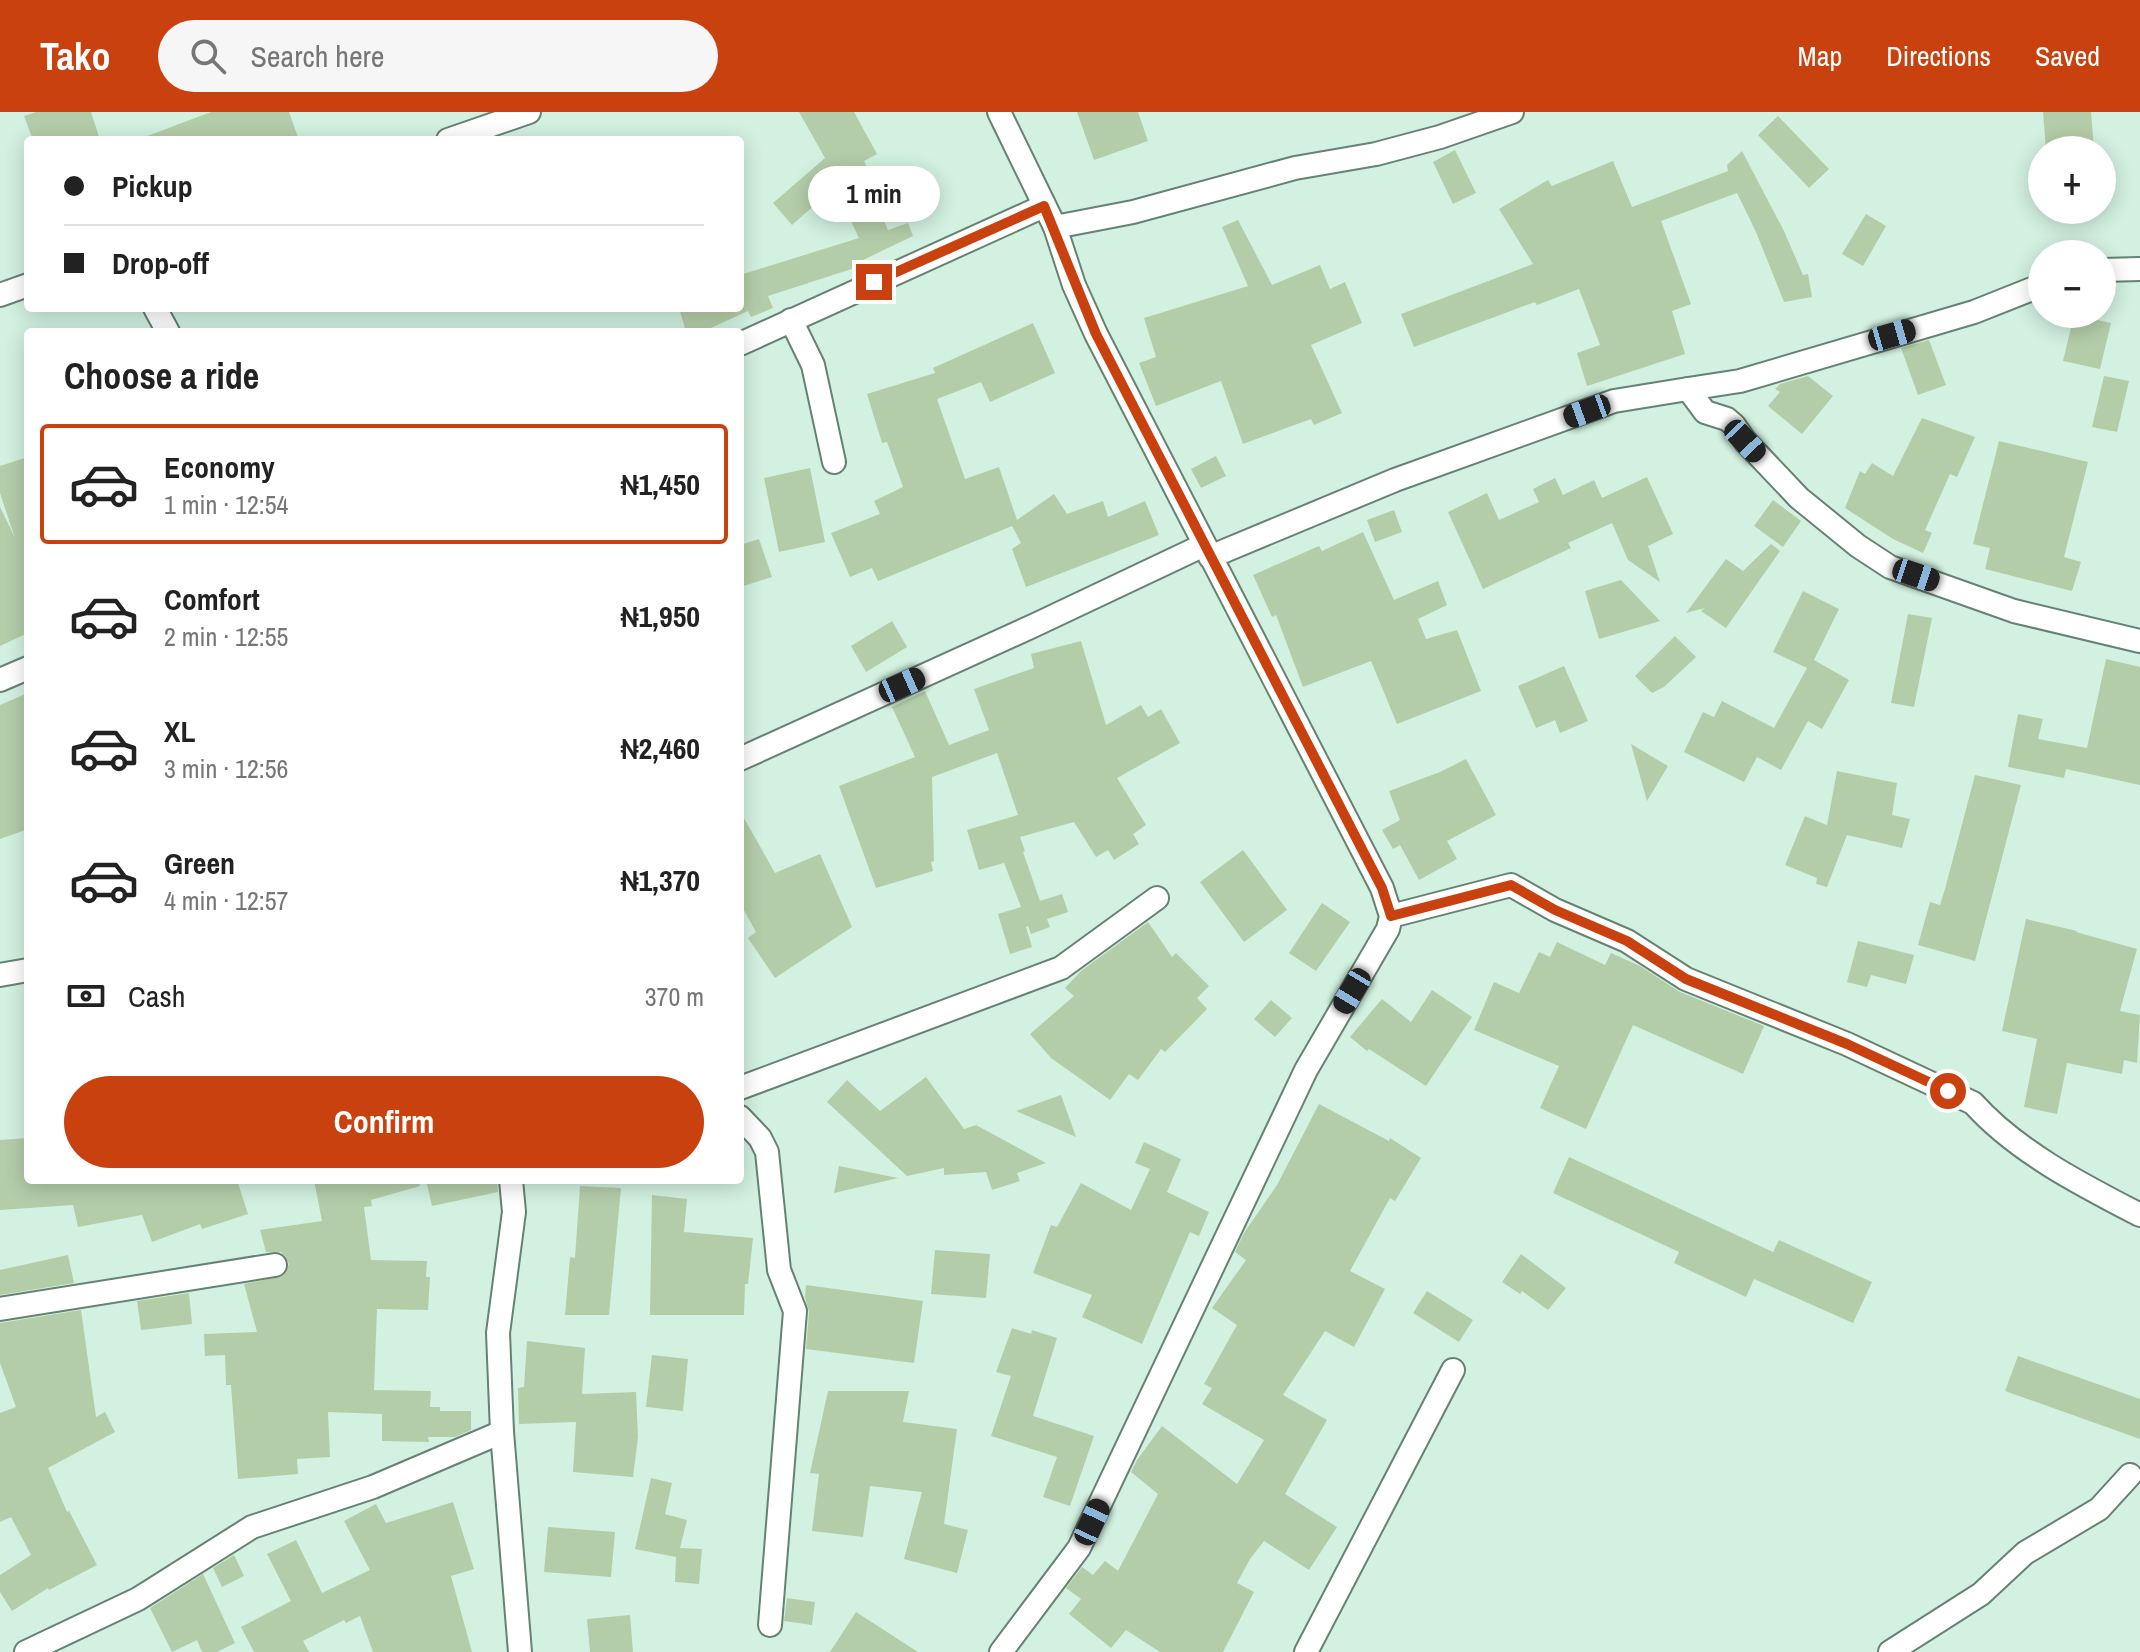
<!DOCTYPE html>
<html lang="en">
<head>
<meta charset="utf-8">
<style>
  :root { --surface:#fff; --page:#f6f6f6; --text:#222; --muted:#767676; --line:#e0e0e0; --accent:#c8410e }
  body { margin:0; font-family:"Archivo Narrow",sans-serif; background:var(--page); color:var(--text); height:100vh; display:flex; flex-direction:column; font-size:30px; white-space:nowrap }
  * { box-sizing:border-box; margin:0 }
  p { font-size:26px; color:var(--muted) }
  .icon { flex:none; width:44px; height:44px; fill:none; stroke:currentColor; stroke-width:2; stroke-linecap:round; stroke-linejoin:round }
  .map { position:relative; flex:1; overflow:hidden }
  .sheet { position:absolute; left:24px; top:216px; width:720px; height:856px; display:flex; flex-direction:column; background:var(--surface); border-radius:8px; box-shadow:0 4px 20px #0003 }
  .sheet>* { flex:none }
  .top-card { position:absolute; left:24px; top:24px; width:720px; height:176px; border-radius:8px; box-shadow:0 4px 20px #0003; display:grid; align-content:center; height:176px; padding:0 40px; background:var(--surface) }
  .fabs { position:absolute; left:2028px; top:24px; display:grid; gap:16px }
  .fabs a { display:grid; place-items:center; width:88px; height:88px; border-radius:50%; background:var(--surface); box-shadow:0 4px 20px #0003; font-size:40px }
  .end { position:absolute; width:36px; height:36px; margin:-18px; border:10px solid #c8410e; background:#fff; box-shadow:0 0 0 4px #fff }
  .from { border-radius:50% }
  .bubble { position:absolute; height:56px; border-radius:28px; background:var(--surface); box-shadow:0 4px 20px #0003; font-size:26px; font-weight:700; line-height:56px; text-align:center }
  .car { position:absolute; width:24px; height:48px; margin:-24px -12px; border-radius:10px; box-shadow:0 0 6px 2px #0007; background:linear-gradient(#222 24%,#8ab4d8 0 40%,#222 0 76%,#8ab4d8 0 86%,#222 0) }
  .top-card b { display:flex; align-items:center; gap:28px; height:76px; font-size:30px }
  .top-card b+b { border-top:2px solid var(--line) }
  .top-card i { width:20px; height:20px; background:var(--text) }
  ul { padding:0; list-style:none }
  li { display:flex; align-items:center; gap:24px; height:120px; margin:0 16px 12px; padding:0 24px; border:4px solid transparent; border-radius:8px }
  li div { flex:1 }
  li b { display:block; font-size:30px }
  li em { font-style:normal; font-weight:700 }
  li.active { border-color:var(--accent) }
  li>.icon { width:72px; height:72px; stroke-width:1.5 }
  h2 { padding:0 40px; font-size:36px; line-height:96px }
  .pay { display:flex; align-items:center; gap:20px; height:88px; padding:0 40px; font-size:30px }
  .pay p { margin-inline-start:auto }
  .cta { display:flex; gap:16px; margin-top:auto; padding:16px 40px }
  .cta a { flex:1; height:92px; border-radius:48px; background:var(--accent); color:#fff; font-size:32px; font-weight:700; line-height:92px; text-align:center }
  header { display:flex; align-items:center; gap:48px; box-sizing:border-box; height:112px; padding:0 40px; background:var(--accent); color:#fff }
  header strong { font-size:38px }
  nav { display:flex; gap:44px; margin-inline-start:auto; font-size:28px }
  .search { width:560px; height:72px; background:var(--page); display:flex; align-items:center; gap:20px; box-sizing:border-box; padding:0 28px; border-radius:44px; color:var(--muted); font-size:30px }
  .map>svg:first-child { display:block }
  .building { fill:#b4cda9 }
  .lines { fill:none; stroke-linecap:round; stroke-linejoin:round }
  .minor-casing { stroke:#668272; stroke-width:26 }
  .minor { stroke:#fff; stroke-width:22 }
  .route { stroke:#c8410e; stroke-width:10 }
</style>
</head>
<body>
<header>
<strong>Tako</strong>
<div class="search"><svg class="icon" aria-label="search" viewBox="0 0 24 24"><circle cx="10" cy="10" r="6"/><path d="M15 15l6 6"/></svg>Search here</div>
<nav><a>Map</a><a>Directions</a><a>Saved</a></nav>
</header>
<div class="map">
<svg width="2140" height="1540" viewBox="0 0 2140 1540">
  <rect width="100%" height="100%" fill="#d2f1e0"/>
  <g class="building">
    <path d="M36 0H91L100 28H33L24 4Z"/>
    <path d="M211 0H289L299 28H143L142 26Z"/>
    <path d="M799 0H854L877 42 864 49 883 88 876 91 888 118 908 111 913 124 863 148 864 153 768 184 773 196 751 205 748 199 702 220H686L679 196H740V163L859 126 835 75 792 113 773 91 825 46Z"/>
    <path d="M1077 0H1138L1148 29 1094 48Z"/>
    <path d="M2043 0H2091L2094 37 2046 38Z"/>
    <path d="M1778 4 1829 57 1809 76 1758 23Z"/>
    <path d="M1455 38 1476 81 1453 92 1433 50Z"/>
    <path d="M1742 39 1784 119 1803 163 1808 162 1812 185 1784 190 1756 120 1737 81 1661 109 1691 192 1672 199 1685 242 1587 274 1577 241 1600 233 1579 177 1537 193 1535 190 1414 235 1401 202 1533 152 1499 97 1548 68 1552 74 1613 49 1632 95 1728 59 1727 53Z"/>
    <path d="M1866 102 1886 114 1863 154 1842 142Z"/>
    <path d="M1238 108 1272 173 1320 153 1330 177 1345 170 1362 211 1311 233 1342 301 1314 313 1311 307 1243 332 1221 269 1156 294 1139 251 1156 245 1144 206 1248 174 1222 115Z"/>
    <path d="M2074 203 2111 211 2100 257 2063 249Z"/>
    <path d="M1033 211 1055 261 990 290 981 270 937 287 965 367 999 355 1017 408 1054 382 1067 402 1103 389 1108 405 1145 389 1159 423 1026 475 1012 437 1021 431 1012 414 878 469 872 456 850 465 831 421 880 402 874 389 903 375 887 330 882 331 867 282 935 261 933 256Z"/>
    <path d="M1929 228 1946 273 1918 283 1901 236Z"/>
    <path d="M1808 264 1833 284 1802 322 1768 294 1780 280 1775 277 1780 272Z"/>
    <path d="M2104 264 2129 269 2117 320 2092 315Z"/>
    <path d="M1922 306 1975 325 1957 365 1950 362 1925 418 1932 421 1923 441 1893 427 1845 396 1860 359 1865 362 1872 351 1893 364Z"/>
    <path d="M1999 329 2088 350 2064 445 2081 450 2072 479 1985 457 1990 436 1973 432Z"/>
    <path d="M1216 344 1226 364 1201 376 1191 357Z"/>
    <path d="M28 345V521L0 534V395L15 426 0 381V354Z"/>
    <path d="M810 356 825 430 779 440 764 366Z"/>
    <path d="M1647 365 1673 422 1648 434 1660 470 1628 448 1612 411 1568 431 1571 436 1483 477 1448 400 1487 381 1499 408 1539 390 1533 377 1555 366 1563 383 1594 368 1602 386Z"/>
    <path d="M1773 388 1801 409 1783 435 1754 414Z"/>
    <path d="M1394 398 1402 420 1375 430 1367 408Z"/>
    <path d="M1363 420 1394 488 1438 469 1447 493 1418 507 1426 527 1457 518 1481 579 1397 612 1371 549 1303 575 1276 503 1272 505 1253 463 1319 434 1322 439Z"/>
    <path d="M759 427 772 465 740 475V433Z"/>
    <path d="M1771 432 1780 439 1726 516 1701 499 1705 496 1686 501 1726 447 1743 459Z"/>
    <path d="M1621 468 1660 509 1599 527 1585 479Z"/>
    <path d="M1803 479 1839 497 1814 548 1849 568 1822 617 1808 609 1781 658 1757 645 1744 670 1684 640 1703 600 1714 605 1722 589 1774 616 1807 556 1773 540Z"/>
    <path d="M1908 502 1932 506 1914 595 1891 591Z"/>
    <path d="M892 509 907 535 866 560 851 534Z"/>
    <path d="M1675 524 1696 545 1664 575 1652 581 1635 564Z"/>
    <path d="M1081 529 1106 613 1141 593 1148 605 1161 597 1180 631 1117 666 1146 713 1133 722 1139 732 1114 748 1108 738 1096 745 1074 710 1020 725 1025 739 1023 740 1040 789 1062 782 1068 800 1047 807 1050 815 1031 822 1028 814 1026 815 1032 835 1010 842 998 802 1021 795 1004 751 979 758 967 718 1018 703 997 641 932 665 934 749 931 750 933 759 876 776 839 674 915 645 892 595 925 579 949 633 989 618 974 577 1034 556 1031 542Z"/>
    <path d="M2106 547 2140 555V673L2066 657 2064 666 2008 655 2018 602 2043 607 2038 627 2087 636Z"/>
    <path d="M1564 554 1588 609 1560 621 1555 608 1536 616 1518 574Z"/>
    <path d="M28 581V717L0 727V593Z"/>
    <path d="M1631 632 1668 654 1647 689Z"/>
    <path d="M1466 647 1496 703 1447 729 1457 747 1419 768 1400 733 1393 737 1382 718 1400 708 1389 679 1440 660Z"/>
    <path d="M1837 659 1897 671 1892 703 1910 707 1902 736 1847 723 1827 775 1816 772 1817 766 1785 753 1805 704 1827 713Z"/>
    <path d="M1975 663 2021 673 1975 849 1918 833 1930 790 1940 793 1945 777Z"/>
    <path d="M740 699 775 761 820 742 852 815 775 866 748 826 756 820 740 791Z"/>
    <path d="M1243 738 1287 798 1244 830 1200 770Z"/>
    <path d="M1322 791 1350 810 1316 859 1289 841Z"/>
    <path d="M2026 807 2077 819 2076 820 2137 837 2120 899 2140 903 2137 951 2124 948 2122 962 2067 951 2057 1002 2024 995 2037 927 2002 919Z"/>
    <path d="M1148 810 1172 845 1176 841 1209 874 1197 886 1207 897 1165 940 1161 937 1138 968 1129 962 1110 988 1051 946 1030 922 1074 884 1065 876 1081 859Z"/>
    <path d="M1858 829 1914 843 1906 872 1871 863 1867 875 1847 870Z"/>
    <path d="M1557 830 1605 853 1611 841 1640 854 1680 880 1764 914 1743 962 1633 913 1586 1017 1540 996 1559 954 1474 918 1494 870 1519 881 1539 840 1550 845Z"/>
    <path d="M1432 878 1472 905 1426 974 1369 937 1367 939 1350 925 1382 887 1411 910Z"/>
    <path d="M1271 888 1292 906 1275 925 1254 907Z"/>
    <path d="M926 965 964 1017 976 1013 1046 1051 1017 1061 1020 1069 992 1078 986 1060 944 1063V1056L907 1064 827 990 847 968 880 999Z"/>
    <path d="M1061 983 1076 1025 1016 999Z"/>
    <path d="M1319 992 1389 1029 1390 1026 1421 1046 1395 1089 1390 1086 1350 1159 1385 1177 1354 1235 1325 1219 1283 1283 1327 1308 1285 1382 1337 1415 1309 1458 1264 1429 1250 1447 1237 1471 1254 1480 1223 1540H1160L1126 1518 1111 1536 1069 1502 1081 1487 1066 1476 1082 1455 1093 1463 1105 1449 1118 1459 1158 1382 1131 1360 1137 1348 1162 1314 1237 1372 1264 1328 1202 1292 1212 1276 1204 1272 1237 1213 1212 1196 1246 1148 1235 1140 1244 1121 1277 1073Z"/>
    <path d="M28 1026V1068H237L248 1102 202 1117 200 1112 152 1130 142 1103 78 1115 73 1093 0 1098V1028Z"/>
    <path d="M1144 1030 1181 1047 1167 1080 1209 1100 1199 1124 1190 1120 1142 1232 1082 1205 1092 1183 1033 1161 1051 1113 1057 1115 1081 1071 1131 1098 1150 1057 1135 1051Z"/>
    <path d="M1569 1045 1773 1140 1779 1128 1872 1170 1853 1211 1754 1167 1746 1185 1674 1151 1679 1140 1553 1081Z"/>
    <path d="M839 1054 898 1066 834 1081Z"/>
    <path d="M314 1068H419L420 1074 371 1088 372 1094 364 1095 371 1148 427 1149 426 1165H430L428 1198 377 1197 374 1278 431 1279 430 1295H440V1299H471V1318L455 1325H428L429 1330 382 1329V1302L328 1300 330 1345 297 1347 298 1362 238 1367 231 1273H226L225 1243 205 1244 204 1222 257 1220 244 1172 283 1164 289 1152 281 1140H266L260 1118 322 1109Z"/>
    <path d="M426 1068H497L498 1080 432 1094Z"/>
    <path d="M580 1074 621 1076 609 1203H565L570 1145 575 1146Z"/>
    <path d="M652 1083 687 1087 684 1120 753 1126 748 1172H745L744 1203H650Z"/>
    <path d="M935 1138 990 1142 986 1186 931 1182Z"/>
    <path d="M1521 1142 1566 1176 1548 1198 1522 1179 1520 1182 1502 1170Z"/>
    <path d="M68 1143 74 1171 0 1183V1158Z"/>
    <path d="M806 1173 923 1189 914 1251 806 1237 809 1200 805 1185Z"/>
    <path d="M1427 1179 1473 1208 1459 1230 1413 1201Z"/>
    <path d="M189 1181 192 1212 141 1218 137 1189Z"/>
    <path d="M81 1198 96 1305 105 1300 115 1320 48 1356 67 1400 69 1399 97 1453 49 1478 48 1476 12 1499 0 1480V1463L31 1443 11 1405 0 1410V1301L16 1295 0 1251V1211Z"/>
    <path d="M1012 1216 1031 1222 1032 1218 1057 1226 1033 1304 1094 1324 1070 1394 1043 1385 1057 1345 991 1324 1011 1264 996 1260Z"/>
    <path d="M527 1229 585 1236 582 1282 636 1280 638 1325 633 1365 573 1360 576 1310 519 1312 518 1276 524 1275Z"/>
    <path d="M652 1243 688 1247 683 1299 646 1295Z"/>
    <path d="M2018 1244 2140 1287V1327L2005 1279Z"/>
    <path d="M828 1279H909L903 1310 957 1317 944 1412 968 1418 957 1461 904 1447 922 1380 870 1374 863 1425 812 1419 819 1362 810 1361Z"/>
    <path d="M651 1366 672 1371 665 1402 687 1408 680 1436 702 1437 699 1472 675 1470 676 1445 635 1437Z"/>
    <path d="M453 1390 474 1457 451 1464 472 1540H373L360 1504 346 1511 344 1508 303 1529 309 1540H254L241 1515 291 1489 267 1442 296 1428 322 1481 370 1458 344 1409 376 1392 386 1411Z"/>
    <path d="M548 1415 615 1420 611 1465 544 1460Z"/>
    <path d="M234 1443 244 1464 222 1475 213 1456Z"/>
    <path d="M203 1462 235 1531 217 1540H202L197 1528 172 1540 150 1496Z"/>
    <path d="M787 1486 815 1490 812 1513 784 1509Z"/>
    <path d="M856 1500 918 1540H830Z"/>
    <path d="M630 1503 633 1540H590L587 1507Z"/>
  </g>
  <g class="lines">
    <defs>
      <g id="minor">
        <path d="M999 0 1055 115 1074 173 1096 222 1382 776 1391 804 1388 817 1306 958 1079 1436 1001 1540"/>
        <path d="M448 28 529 0"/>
        <path d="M1055 115 1133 100 1295 56 1376 42 1440 25 1512 0"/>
        <path d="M2102 158 2140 157"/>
        <path d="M0 183 28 173"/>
        <path d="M155 196 168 220"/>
        <path d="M791 208 813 253 834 350"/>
        <path d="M740 232 1044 94"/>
        <path d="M1688 277 1740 269 1974 200 2042 173"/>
        <path d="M1210 445 1395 368 1614 289 1688 277 1705 300 1727 307 1734 313 1745 329 1799 386 1858 434 1890 455 2014 499 2140 529"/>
        <path d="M0 568 28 556"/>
        <path d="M740 647 1035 513 1204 433"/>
        <path d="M1391 804 1511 773 1555 798 1627 829 1686 867 1847 932 1973 991C2017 1040 2082 1073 2140 1103"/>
        <path d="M0 863 28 858"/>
        <path d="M740 976 1061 856 1157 786"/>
        <path d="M740 1005 760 1026 767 1040 779 1158 795 1199 770 1513"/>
        <path d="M511 1068 514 1100 498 1221 502 1320 520 1540"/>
        <path d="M0 1197 275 1153"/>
        <path d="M26 1540 138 1487 252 1415 373 1375 502 1320"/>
        <path d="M1306 1540 1453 1258"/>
        <path d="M1890 1540 1981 1482 2025 1441 2099 1397 2130 1363"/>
      </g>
    </defs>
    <use href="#minor" class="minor-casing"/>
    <use href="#minor" class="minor"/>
  </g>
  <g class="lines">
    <path class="route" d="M874 170 1044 94 1096 222 1382 776 1391 804 1511 773 1555 798 1627 829 1686 867 1847 932 1948 979"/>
  </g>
</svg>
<div class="fabs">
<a>+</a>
<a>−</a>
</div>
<i class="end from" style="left:1948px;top:979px"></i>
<i class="end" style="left:874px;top:170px"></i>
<div class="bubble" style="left:808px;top:54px;width:132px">1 min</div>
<i class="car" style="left:1892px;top:223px;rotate:74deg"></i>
<i class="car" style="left:1587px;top:299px;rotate:250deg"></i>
<i class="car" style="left:1745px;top:329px;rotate:137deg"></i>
<i class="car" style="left:1916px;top:463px;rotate:108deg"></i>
<i class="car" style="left:902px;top:573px;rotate:66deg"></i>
<i class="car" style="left:1352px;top:879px;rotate:211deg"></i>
<i class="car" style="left:1092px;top:1410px;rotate:25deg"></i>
<div class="top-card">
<b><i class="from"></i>Pickup</b>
<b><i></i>Drop-off</b>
</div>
<section class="sheet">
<h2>Choose a ride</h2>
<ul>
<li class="active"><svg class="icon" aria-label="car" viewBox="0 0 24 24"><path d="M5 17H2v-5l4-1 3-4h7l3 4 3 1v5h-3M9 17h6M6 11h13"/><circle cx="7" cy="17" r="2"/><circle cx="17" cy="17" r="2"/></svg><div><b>Economy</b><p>1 min · 12:54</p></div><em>₦1,450</em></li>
<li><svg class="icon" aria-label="car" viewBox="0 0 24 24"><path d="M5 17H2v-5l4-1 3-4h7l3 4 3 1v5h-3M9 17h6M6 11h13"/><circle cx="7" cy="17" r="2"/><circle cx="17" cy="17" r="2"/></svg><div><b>Comfort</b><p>2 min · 12:55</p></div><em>₦1,950</em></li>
<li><svg class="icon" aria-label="car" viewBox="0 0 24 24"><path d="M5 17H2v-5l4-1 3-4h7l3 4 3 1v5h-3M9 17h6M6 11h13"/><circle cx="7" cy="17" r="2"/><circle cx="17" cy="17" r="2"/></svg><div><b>XL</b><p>3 min · 12:56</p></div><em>₦2,460</em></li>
<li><svg class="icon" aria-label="car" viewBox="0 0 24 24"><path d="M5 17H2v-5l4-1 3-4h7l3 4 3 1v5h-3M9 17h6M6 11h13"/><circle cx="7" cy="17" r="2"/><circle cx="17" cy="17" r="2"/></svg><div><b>Green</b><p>4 min · 12:57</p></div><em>₦1,370</em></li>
</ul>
<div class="pay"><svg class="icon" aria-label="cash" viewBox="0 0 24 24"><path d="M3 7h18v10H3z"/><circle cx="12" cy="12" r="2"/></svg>Cash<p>370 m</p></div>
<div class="cta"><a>Confirm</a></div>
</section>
</div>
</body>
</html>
